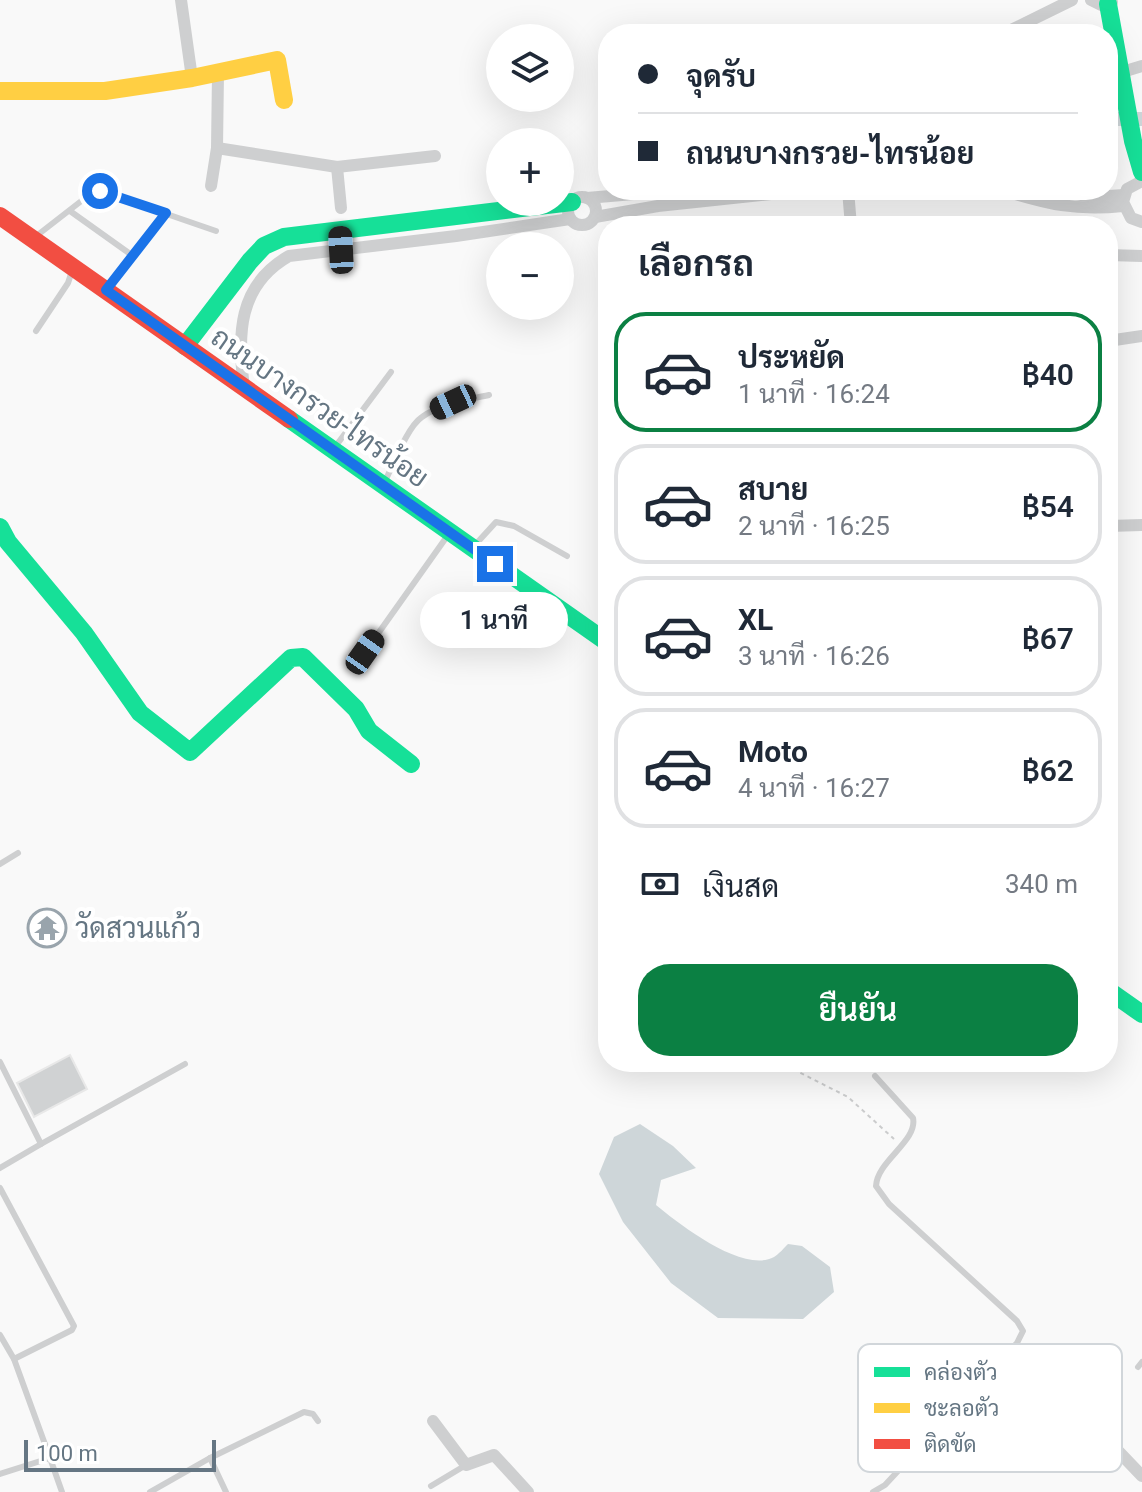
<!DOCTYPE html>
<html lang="th">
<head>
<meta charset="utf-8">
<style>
  :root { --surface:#fff; --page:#f6f6f7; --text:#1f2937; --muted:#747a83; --line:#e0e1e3; --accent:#0b8043 }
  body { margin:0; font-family:Roboto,Sarabun,sans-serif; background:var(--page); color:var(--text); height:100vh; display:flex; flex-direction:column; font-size:30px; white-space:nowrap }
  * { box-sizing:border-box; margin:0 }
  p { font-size:26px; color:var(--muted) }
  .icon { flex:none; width:44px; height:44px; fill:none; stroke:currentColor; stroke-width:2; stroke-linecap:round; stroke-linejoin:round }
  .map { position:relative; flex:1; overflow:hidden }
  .sheet { position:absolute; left:598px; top:216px; width:520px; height:856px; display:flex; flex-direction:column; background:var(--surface); border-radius:32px; box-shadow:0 8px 32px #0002 }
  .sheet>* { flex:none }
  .top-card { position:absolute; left:598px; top:24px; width:520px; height:176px; border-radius:32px; box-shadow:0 8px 32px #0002; display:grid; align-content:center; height:176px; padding:0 40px; background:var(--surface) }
  .controls { position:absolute; left:486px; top:24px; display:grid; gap:16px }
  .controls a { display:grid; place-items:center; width:88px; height:88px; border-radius:50%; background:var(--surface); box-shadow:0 8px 32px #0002; font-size:40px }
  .scale { position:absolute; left:24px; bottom:20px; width:192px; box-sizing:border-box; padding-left:8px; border:4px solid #657683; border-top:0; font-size:22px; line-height:28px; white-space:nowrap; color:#657683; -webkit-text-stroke:6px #fff; paint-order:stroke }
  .end { position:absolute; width:36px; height:36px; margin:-18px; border:10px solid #1a73e8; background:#fff; box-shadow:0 0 0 4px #fff }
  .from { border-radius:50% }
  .bubble { position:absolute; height:56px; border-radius:28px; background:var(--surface); box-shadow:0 8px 32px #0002; font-size:26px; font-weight:600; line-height:56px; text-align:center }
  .car { position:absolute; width:24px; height:48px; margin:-24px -12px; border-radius:10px; box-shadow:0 0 6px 2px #0007; background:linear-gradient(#222 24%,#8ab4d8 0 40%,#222 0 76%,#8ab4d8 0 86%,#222 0) }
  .top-card b { display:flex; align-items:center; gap:28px; height:76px; font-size:30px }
  .top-card b+b { border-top:2px solid var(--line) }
  .top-card i { width:20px; height:20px; background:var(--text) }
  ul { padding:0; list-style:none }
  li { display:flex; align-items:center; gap:24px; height:120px; margin:0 16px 12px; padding:0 24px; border:4px solid var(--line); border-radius:32px }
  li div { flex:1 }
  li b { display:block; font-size:30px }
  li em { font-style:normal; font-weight:600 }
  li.selected { border-color:var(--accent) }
  li>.icon { width:72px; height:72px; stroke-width:1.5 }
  h2 { padding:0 40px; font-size:36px; line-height:96px }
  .pay { display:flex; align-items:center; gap:20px; height:88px; padding:0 40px; font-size:30px }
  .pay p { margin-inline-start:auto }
  .button { display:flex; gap:16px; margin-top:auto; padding:16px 40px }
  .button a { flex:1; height:92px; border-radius:32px; background:var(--accent); color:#fff; font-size:32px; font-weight:600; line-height:92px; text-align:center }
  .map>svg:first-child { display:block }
  .water { fill:#ced6d9 }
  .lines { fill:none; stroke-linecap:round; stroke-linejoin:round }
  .canal { stroke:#ced6d9; stroke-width:14 }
  .building { fill:#d0d2d3; stroke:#e8e8e8; stroke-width:2 }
  .path { stroke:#cbcccd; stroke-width:2; stroke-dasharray:4 4; stroke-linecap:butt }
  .lane { stroke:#cecfd0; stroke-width:6 }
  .street { stroke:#cecfd0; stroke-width:12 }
  .fast { stroke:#16e098; stroke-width:18 }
  .slow { stroke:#ffcf43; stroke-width:18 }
  .jam { stroke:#f24e42; stroke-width:18 }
  .route { stroke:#1a73e8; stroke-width:10 }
  .labels { text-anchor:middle; stroke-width:8; stroke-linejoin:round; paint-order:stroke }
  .street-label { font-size:28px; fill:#657683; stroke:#fff }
  .poi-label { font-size:28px; fill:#657683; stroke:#fff; text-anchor:start }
  .key { fill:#fff; stroke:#d1d6da; stroke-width:2 }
  .key-label { font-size:22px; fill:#657683 }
</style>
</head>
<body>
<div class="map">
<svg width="1142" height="1492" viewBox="0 0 1142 1492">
  <rect width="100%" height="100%" fill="#f9f9f9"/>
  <path class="water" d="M640 1124 673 1146 696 1168 661 1180 656 1205C679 1224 743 1274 774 1257 779 1254 784 1248 788 1244L802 1246 830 1267 834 1292 803 1319 718 1318 671 1283 623 1222 599 1174 614 1137Z"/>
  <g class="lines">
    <path class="canal" d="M1108 119H1142"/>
  </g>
  <path class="building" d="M70 1055 87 1089 34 1117 17 1083Z"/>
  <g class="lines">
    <path class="path" d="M779 1062 848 1097 894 1139"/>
    <g class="lane">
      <path d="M70 211 133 256"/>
      <path d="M35 237 89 195 100 191 216 231"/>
      <path d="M107 289 166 213"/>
      <path d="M36 331 68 283 72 271"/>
      <path d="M335 447 391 372"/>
      <path d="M384 483C393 466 407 427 422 417 442 403 466 400 489 395"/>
      <path d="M475 545 496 522 514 526 567 556"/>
      <path d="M365 652 448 535"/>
      <path d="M0 864 18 853"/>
      <path d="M0 1062 41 1144 185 1064"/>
      <path d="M0 1168 41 1144"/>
      <path d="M0 1188 74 1326 72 1330 14 1359"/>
      <path d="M1138 1367 1142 1362"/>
      <path d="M50 1458 62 1492"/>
      <path d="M210 1458 226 1492"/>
      <path d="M0 1474 50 1458 14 1359 0 1335"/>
      <path d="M431 1486 466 1465"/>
      <path d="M150 1492 210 1458 304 1412 313 1414 318 1421"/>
      <path d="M873 1492 885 1485 1017 1343 1023 1331 1017 1321 889 1204 876 1186C877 1161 918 1141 913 1118L875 1076"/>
    </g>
    <g class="street">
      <path d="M181 0 192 78"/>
      <path d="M1091 0 1101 5 1112 2"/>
      <path d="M1003 34 1072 0"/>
      <path d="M1119 73 1142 66"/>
      <path d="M217 148 337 167 435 156"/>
      <path d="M337 167 341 208"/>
      <path d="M1142 181 1127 189 1123 202 1131 218 1142 222"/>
      <path d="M211 186 217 148 218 73"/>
      <path d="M848 190 851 226"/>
      <path d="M1002 190C1048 204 1075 211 1123 206"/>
      <path d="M1051 190 1094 197 1124 195"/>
      <circle cx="582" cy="211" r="14"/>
      <path d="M587 198 680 190"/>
      <path d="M595 217 658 206 809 190"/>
      <path d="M1108 255 1142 256"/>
      <path d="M1108 341 1142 336"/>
      <path d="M244 387C237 335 238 285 289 256L456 236 570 219"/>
      <path d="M1108 526 1142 525"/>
      <path d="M1021 1392 1098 1430 1142 1476"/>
      <path d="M433 1421 466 1465 494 1455 528 1492"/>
    </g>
    <g class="fast">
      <path d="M1108 4 1133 141 1142 172"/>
      <path d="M185 346 250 261 264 246 284 237 572 202"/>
      <path d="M289 419 608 643"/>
      <path d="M0 527 8 542 84 633 140 713 190 752 291 658 303 657 356 709 369 731 411 764"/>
      <path d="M1108 990 1142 1014"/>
    </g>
    <path class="slow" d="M0 91H105L192 78 277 60 284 100"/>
    <path class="jam" d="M0 216 289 419"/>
  </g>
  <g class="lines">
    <path class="route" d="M100 191 166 213 106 290 495 564"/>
  </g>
  <defs>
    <symbol id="temple-ring" viewBox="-11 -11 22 22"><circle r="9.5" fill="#fff" stroke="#99a4ac" stroke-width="1.5"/><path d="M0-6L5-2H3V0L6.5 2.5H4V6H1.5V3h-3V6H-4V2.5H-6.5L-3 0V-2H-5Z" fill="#99a4ac"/></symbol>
  </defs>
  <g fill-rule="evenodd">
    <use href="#temple-ring" x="25" y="906" width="44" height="44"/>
  </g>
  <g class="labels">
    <g class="street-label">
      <text transform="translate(320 407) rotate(35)" y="10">ถนนบางกรวย-ไทรน้อย</text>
    </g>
    <g class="poi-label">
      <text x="75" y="938">วัดสวนแก้ว</text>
    </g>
  </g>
  <rect x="858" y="1344" width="264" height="128" rx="12" class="key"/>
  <rect x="874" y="1367" width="36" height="10" fill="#16e098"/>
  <rect x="874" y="1403" width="36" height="10" fill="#ffcf43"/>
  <rect x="874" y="1439" width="36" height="10" fill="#f24e42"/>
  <g class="key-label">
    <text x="924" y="1380">คล่องตัว</text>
    <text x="924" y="1416">ชะลอตัว</text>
    <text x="924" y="1452">ติดขัด</text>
  </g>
</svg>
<div class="controls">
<a><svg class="icon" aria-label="layers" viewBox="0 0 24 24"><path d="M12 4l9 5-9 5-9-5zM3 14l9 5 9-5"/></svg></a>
<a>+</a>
<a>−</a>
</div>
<div class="scale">100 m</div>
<i class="end from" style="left:100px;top:191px"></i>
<i class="end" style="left:495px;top:564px"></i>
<div class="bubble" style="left:420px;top:592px;width:148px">1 นาที</div>
<i class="car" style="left:341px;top:250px;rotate:357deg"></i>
<i class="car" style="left:453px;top:402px;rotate:245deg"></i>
<i class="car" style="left:365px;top:652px;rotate:35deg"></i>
<div class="top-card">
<b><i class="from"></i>จุดรับ</b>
<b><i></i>ถนนบางกรวย-ไทรน้อย</b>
</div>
<section class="sheet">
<h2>เลือกรถ</h2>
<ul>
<li class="selected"><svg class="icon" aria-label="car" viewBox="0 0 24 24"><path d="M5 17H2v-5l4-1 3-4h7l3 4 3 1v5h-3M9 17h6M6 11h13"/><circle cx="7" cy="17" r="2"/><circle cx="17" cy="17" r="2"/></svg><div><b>ประหยัด</b><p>1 นาที · 16:24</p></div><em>฿40</em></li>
<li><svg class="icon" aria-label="car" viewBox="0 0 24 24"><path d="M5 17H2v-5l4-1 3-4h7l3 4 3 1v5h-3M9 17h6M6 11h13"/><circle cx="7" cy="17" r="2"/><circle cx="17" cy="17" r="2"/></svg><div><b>สบาย</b><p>2 นาที · 16:25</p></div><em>฿54</em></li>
<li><svg class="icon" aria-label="car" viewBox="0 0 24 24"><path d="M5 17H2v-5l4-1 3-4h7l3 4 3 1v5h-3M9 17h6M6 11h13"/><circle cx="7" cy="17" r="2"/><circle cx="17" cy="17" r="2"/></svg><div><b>XL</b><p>3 นาที · 16:26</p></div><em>฿67</em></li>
<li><svg class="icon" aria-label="car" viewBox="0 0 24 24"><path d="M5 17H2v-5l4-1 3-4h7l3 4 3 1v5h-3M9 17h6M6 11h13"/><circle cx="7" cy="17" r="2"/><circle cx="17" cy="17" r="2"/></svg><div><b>Moto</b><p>4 นาที · 16:27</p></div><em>฿62</em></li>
</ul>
<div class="pay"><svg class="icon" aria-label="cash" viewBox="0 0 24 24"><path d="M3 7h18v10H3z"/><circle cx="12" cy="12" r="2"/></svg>เงินสด<p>340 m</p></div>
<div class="button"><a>ยืนยัน</a></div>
</section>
</div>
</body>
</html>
